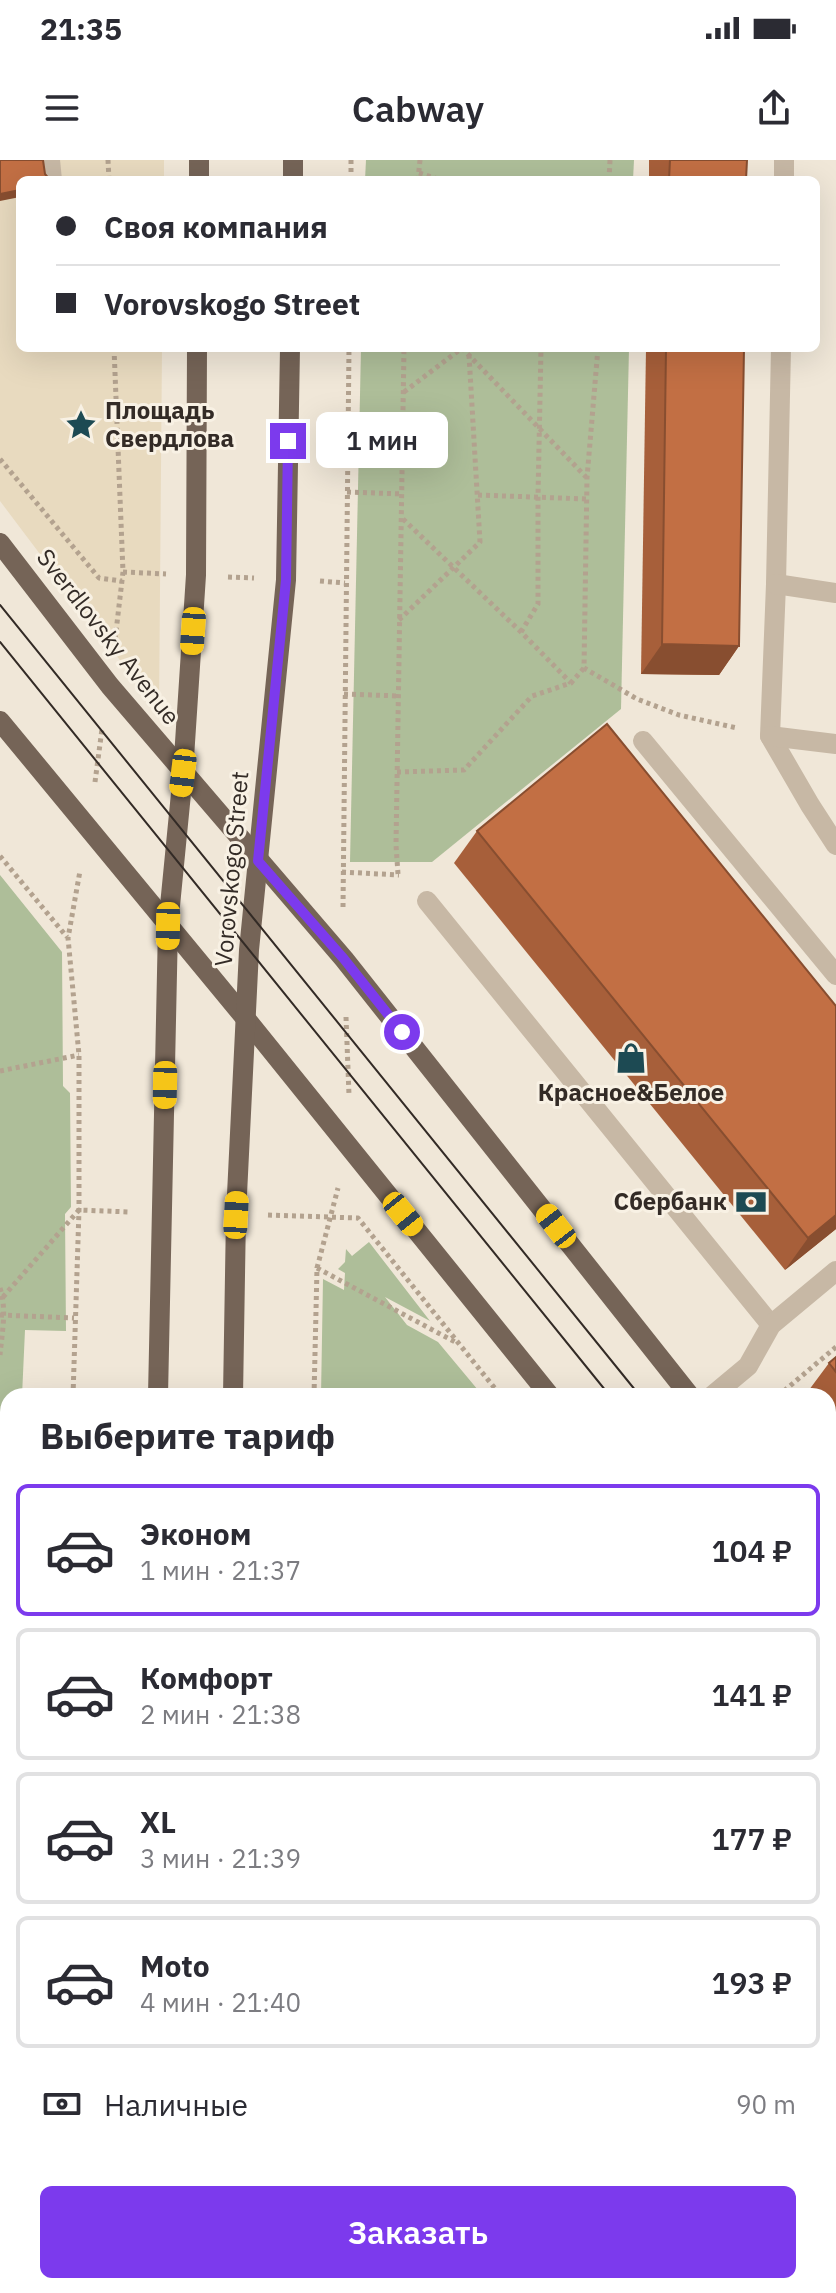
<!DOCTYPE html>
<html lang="ru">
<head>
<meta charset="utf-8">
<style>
  :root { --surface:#fff; --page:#f7f7f7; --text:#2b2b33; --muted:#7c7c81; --line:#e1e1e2; --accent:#7c3aed }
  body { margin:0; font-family:"IBM Plex Sans",sans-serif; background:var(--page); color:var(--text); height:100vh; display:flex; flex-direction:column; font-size:30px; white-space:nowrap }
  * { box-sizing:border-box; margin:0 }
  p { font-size:26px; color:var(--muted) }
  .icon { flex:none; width:44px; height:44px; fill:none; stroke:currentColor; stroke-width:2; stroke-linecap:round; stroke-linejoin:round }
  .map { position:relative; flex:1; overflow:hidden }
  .drawer { position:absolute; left:0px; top:1228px; width:836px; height:906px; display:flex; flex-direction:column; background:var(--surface); border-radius:24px 24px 0 0; box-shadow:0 8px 32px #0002 }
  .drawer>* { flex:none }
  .banner { position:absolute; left:16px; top:16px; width:804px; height:176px; border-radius:12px; box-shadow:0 8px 32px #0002; display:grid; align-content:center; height:176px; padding:0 40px; background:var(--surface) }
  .end { position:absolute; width:36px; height:36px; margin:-18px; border:10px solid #7c3aed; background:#fff; box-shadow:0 0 0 4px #fff }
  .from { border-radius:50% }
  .bubble { position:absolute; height:56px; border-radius:12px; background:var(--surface); box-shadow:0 8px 32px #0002; font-size:26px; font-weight:600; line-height:56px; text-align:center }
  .car { position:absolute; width:24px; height:48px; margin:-24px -12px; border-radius:10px; box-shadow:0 0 6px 2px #0007; background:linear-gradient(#f5c518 24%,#345 0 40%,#f5c518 0 76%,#345 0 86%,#f5c518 0) }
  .banner b { display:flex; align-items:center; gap:28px; height:76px; font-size:30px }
  .banner b+b { border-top:2px solid var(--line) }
  .banner i { width:20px; height:20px; background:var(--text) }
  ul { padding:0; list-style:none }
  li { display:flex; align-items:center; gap:24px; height:132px; margin:0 16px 12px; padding:0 24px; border:4px solid var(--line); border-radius:12px }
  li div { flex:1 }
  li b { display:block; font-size:30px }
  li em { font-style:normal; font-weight:600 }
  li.active { border-color:var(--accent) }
  li>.icon { width:72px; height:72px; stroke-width:1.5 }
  h2 { padding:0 40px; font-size:36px; line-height:96px }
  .pay { display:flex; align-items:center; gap:20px; height:88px; padding:0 40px; font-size:30px }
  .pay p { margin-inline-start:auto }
  .button { display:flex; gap:16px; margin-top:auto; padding:16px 40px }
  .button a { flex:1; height:92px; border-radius:12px; background:var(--accent); color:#fff; font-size:32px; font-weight:600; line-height:92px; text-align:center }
  .status { display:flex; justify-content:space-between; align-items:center; height:56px; padding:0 40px; background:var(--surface); direction:ltr }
  .status svg { height:22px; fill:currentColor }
  header { display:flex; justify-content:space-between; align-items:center; height:104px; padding:0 40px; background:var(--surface); font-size:36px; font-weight:600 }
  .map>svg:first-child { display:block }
  .green { fill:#aebe99 }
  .plaza { fill:#e8dabf }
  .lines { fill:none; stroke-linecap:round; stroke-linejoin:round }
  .path { stroke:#b3a28f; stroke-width:5; stroke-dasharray:4 4; stroke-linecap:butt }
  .minor { stroke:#c7b8a5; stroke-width:20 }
  .major { stroke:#756457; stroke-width:20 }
  .tram { stroke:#332b26; stroke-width:2 }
  .wall { fill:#a75f3a }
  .shaded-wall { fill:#884e30 }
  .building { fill:#c26f44; stroke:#884e30; stroke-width:2 }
  .route { stroke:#7c3aed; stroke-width:10 }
  .labels { text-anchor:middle; stroke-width:6; stroke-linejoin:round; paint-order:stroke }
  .poi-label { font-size:24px; font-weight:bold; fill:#332b26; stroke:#f8f1e4; text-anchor:start }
  .street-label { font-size:24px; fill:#332b26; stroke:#f8f1e4 }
</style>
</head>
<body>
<div class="status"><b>21:35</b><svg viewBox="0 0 49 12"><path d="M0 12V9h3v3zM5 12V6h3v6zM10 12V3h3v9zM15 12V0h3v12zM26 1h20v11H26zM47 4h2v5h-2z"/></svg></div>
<header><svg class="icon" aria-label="menu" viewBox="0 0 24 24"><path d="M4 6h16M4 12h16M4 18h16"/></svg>Cabway<svg class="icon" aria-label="share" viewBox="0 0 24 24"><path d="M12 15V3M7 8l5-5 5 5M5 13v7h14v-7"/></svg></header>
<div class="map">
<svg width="836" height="2133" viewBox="0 0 836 2133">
  <rect width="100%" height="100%" fill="#f0e7d8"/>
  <g class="green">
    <path d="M366 0H634L633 20H365Z"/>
    <path d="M361 188H629L621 549 432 702H350Z"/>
    <path d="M0 715 62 792 63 926 70 933 71 1047 65 1054 66 1171 25 1170 22 1236H8V1725L0 1721Z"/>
    <path d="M369 1082 430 1161 385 1137 407 1165 438 1182 483 1236H321L323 1119 344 1130 345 1113 338 1109 345 1102 346 1089 352 1096Z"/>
    <path d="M828 1749 836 1750V1806L828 1805Z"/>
    <path d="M312 2126H398V2133H311Z"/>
  </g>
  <path class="plaza" d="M0 0H164V20H20V188H162L159 552 0 341Z"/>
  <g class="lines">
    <g class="path">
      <path d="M108 0 109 20"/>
      <path d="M419 13 441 20"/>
      <path d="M351 20V0"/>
      <path d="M418 20 420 0"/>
      <path d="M609 20 610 0"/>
      <path d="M114 188 123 412 115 480"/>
      <path d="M462 188 586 317"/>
      <path d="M598 188 587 318 584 508 637 539 679 555 737 568"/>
      <path d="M404 232 462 188"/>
      <path d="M0 299 99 418 122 421"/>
      <path d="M347 332 403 334"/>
      <path d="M478 335 587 339"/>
      <path d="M403 359 521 472 571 523"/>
      <path d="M123 412 166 414"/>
      <path d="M228 417 254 418"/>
      <path d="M320 421 345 423"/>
      <path d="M399 460 480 382 469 195"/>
      <path d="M521 472 538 444V337L541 188"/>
      <path d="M344 534 399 536"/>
      <path d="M397 612 464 610 532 536 571 523 584 508"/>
      <path d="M95 622 102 569"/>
      <path d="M0 696 67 777"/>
      <path d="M342 712 399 715"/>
      <path d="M398 714 396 685 404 188"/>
      <path d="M343 747 349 188"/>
      <path d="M346 857 349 935"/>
      <path d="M0 911 79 895"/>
      <path d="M268 1055 358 1058 501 1236"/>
      <path d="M317 1108 457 1183"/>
      <path d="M0 1128C7 1149 2 1173 0 1195"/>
      <path d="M3 1137 79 1050 130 1052"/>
      <path d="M0 1155 74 1158"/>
      <path d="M73 1236 79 1050V895L68 778 80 711"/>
      <path d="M314 1236 317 1108 338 1028"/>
      <path d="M778 1236 836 1187"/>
      <path d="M0 1304H8"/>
      <path d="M828 1307 836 1317"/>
      <path d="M0 1546 8 1578"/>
      <path d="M828 1708H836"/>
      <path d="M37 2133V2126"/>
      <path d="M284 2133V2126"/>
      <path d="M480 2133V2126"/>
    </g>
    <g class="minor">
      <path d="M50 0 52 20"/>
      <path d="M784 20V0"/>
      <path d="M781 188 776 424 770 576 810 645 836 685"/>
      <path d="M776 424 836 433"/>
      <path d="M770 576 836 584"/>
      <path d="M643 581 836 815"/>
      <path d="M427 741 771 1165"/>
      <path d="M712 1236 748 1206 771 1165 836 1111"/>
      <path d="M828 1625 836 1619"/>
      <path d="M0 1755H8"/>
      <path d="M828 1842H836"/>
      <path d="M828 2023 836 2021"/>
      <path d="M422 2133V2126"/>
      <path d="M744 2133V2126"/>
    </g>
    <g class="major">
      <path d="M199 20V0"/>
      <path d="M293 20V0"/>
      <path d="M0 383 110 526 344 799 690 1236"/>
      <path d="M0 561 246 859 550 1236"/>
      <path d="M158 1236 168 766 183 613 196 415 197 188"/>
      <path d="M233 1236 236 1055 249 790 286 420 290 188"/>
      <path d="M828 1406 836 1416"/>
      <path d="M828 1581 836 1591"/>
      <path d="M149 2133V2126"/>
      <path d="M216 2133V2126"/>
    </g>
    <g class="tram">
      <path d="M0 445 640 1236"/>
      <path d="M0 482 610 1236"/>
      <path d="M828 1469 836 1479"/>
      <path d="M828 1506 836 1515"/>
    </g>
  </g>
  <g class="wall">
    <path d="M649 0H747L746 20H649Z"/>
    <path d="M646 188H744L739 486 719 515 641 514Z"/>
    <path d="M477 671 836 846V1069L785 1110 454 703Z"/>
    <path d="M836 1197V1271L828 1261V1236H808L806 1234 829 1203Z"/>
    <path d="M520 2126H600L595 2133H520Z"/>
  </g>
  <g class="shaded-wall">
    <path d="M20 30V37L0 41V34Z"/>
    <path d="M662 484 739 486 719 515 641 514Z"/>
    <path d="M836 1055V1069L785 1110 808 1078Z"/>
    <path d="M828 1957 836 1958V1966H828Z"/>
    <path d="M560 2126H600L595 2133H556Z"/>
  </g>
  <g class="building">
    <path d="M0 0H43L45 14 50 20H20V30L0 34Z"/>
    <path d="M670 0H747L746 20H669Z"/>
    <path d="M666 188H744L739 486 662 484Z"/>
    <path d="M607 564 836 846V1055L808 1078 477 671Z"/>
    <path d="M836 1197V1212L829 1203Z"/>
    <path d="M0 1874H8V2126H34L33 2133H0Z"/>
    <path d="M828 1875H836V1958L828 1957Z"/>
    <rect x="535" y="2126" width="32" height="7"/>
  </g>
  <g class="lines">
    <path class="route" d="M288 281 286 420 258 701 344 799 402 872"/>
  </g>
  <defs>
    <symbol id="sight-bare" viewBox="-9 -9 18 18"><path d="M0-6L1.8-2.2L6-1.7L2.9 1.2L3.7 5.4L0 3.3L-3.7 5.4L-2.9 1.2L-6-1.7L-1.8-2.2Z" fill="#1d4a53" stroke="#f8f1e4" stroke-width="2.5" paint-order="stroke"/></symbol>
    <symbol id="shop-bare" viewBox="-9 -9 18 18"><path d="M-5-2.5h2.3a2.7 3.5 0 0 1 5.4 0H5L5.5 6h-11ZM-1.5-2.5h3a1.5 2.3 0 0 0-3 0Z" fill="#1d4a53" stroke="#f8f1e4" stroke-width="2.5" paint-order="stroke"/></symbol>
    <symbol id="bank-bare" viewBox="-9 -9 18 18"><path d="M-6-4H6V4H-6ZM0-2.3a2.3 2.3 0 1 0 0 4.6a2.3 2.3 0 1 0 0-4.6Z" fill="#1d4a53" stroke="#f8f1e4" stroke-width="2.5" paint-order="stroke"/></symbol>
  </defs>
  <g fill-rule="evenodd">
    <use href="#sight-bare" x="59" y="243" width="44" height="44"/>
    <use href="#shop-bare" x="609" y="876" width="44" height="44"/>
    <use href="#bank-bare" x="729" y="1020" width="44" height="44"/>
  </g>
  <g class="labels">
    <g class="poi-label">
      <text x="105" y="259">Площадь<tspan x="105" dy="28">Свердлова</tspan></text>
      <text x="631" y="941" text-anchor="middle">Красное&amp;Белое</text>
      <text x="727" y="1050" text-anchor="end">Сбербанк</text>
    </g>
    <g class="street-label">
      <text transform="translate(108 477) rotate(52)" y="8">Sverdlovsky Avenue</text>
      <text transform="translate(232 709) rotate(-85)" y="8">Vorovskogo Street</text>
    </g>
  </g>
</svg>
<i class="end from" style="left:402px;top:872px"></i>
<i class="end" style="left:288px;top:281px"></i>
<div class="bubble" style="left:316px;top:252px;width:132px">1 мин</div>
<i class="car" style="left:193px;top:471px;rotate:184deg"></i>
<i class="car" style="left:183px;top:613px;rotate:187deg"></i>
<i class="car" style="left:168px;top:766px;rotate:181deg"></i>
<i class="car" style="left:165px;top:925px;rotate:181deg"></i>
<i class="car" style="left:403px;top:1054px;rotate:141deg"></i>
<i class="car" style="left:236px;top:1055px;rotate:3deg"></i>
<i class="car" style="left:556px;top:1066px;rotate:322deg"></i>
<div class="banner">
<b><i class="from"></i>Своя компания</b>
<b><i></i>Vorovskogo Street</b>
</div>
<section class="drawer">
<h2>Выберите тариф</h2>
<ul>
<li class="active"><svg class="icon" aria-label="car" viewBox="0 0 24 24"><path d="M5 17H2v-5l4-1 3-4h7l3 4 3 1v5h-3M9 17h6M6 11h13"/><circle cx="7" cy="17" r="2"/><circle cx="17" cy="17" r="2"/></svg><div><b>Эконом</b><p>1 мин · 21:37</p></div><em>104 ₽</em></li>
<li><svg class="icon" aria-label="car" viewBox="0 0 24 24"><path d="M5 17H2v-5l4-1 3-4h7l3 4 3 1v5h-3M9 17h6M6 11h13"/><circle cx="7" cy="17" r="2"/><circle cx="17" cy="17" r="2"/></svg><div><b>Комфорт</b><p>2 мин · 21:38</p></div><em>141 ₽</em></li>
<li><svg class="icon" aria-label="car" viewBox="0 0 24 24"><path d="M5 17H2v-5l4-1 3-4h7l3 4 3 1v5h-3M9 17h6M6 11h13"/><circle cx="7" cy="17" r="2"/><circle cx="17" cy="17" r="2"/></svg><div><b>XL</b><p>3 мин · 21:39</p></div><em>177 ₽</em></li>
<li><svg class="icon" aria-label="car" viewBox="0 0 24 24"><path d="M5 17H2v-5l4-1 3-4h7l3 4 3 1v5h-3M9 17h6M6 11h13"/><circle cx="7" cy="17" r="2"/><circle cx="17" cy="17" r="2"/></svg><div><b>Moto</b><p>4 мин · 21:40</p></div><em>193 ₽</em></li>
</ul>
<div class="pay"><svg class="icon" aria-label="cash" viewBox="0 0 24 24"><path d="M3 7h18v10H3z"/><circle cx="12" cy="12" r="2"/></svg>Наличные<p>90 m</p></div>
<div class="button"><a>Заказать</a></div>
</section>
</div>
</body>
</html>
